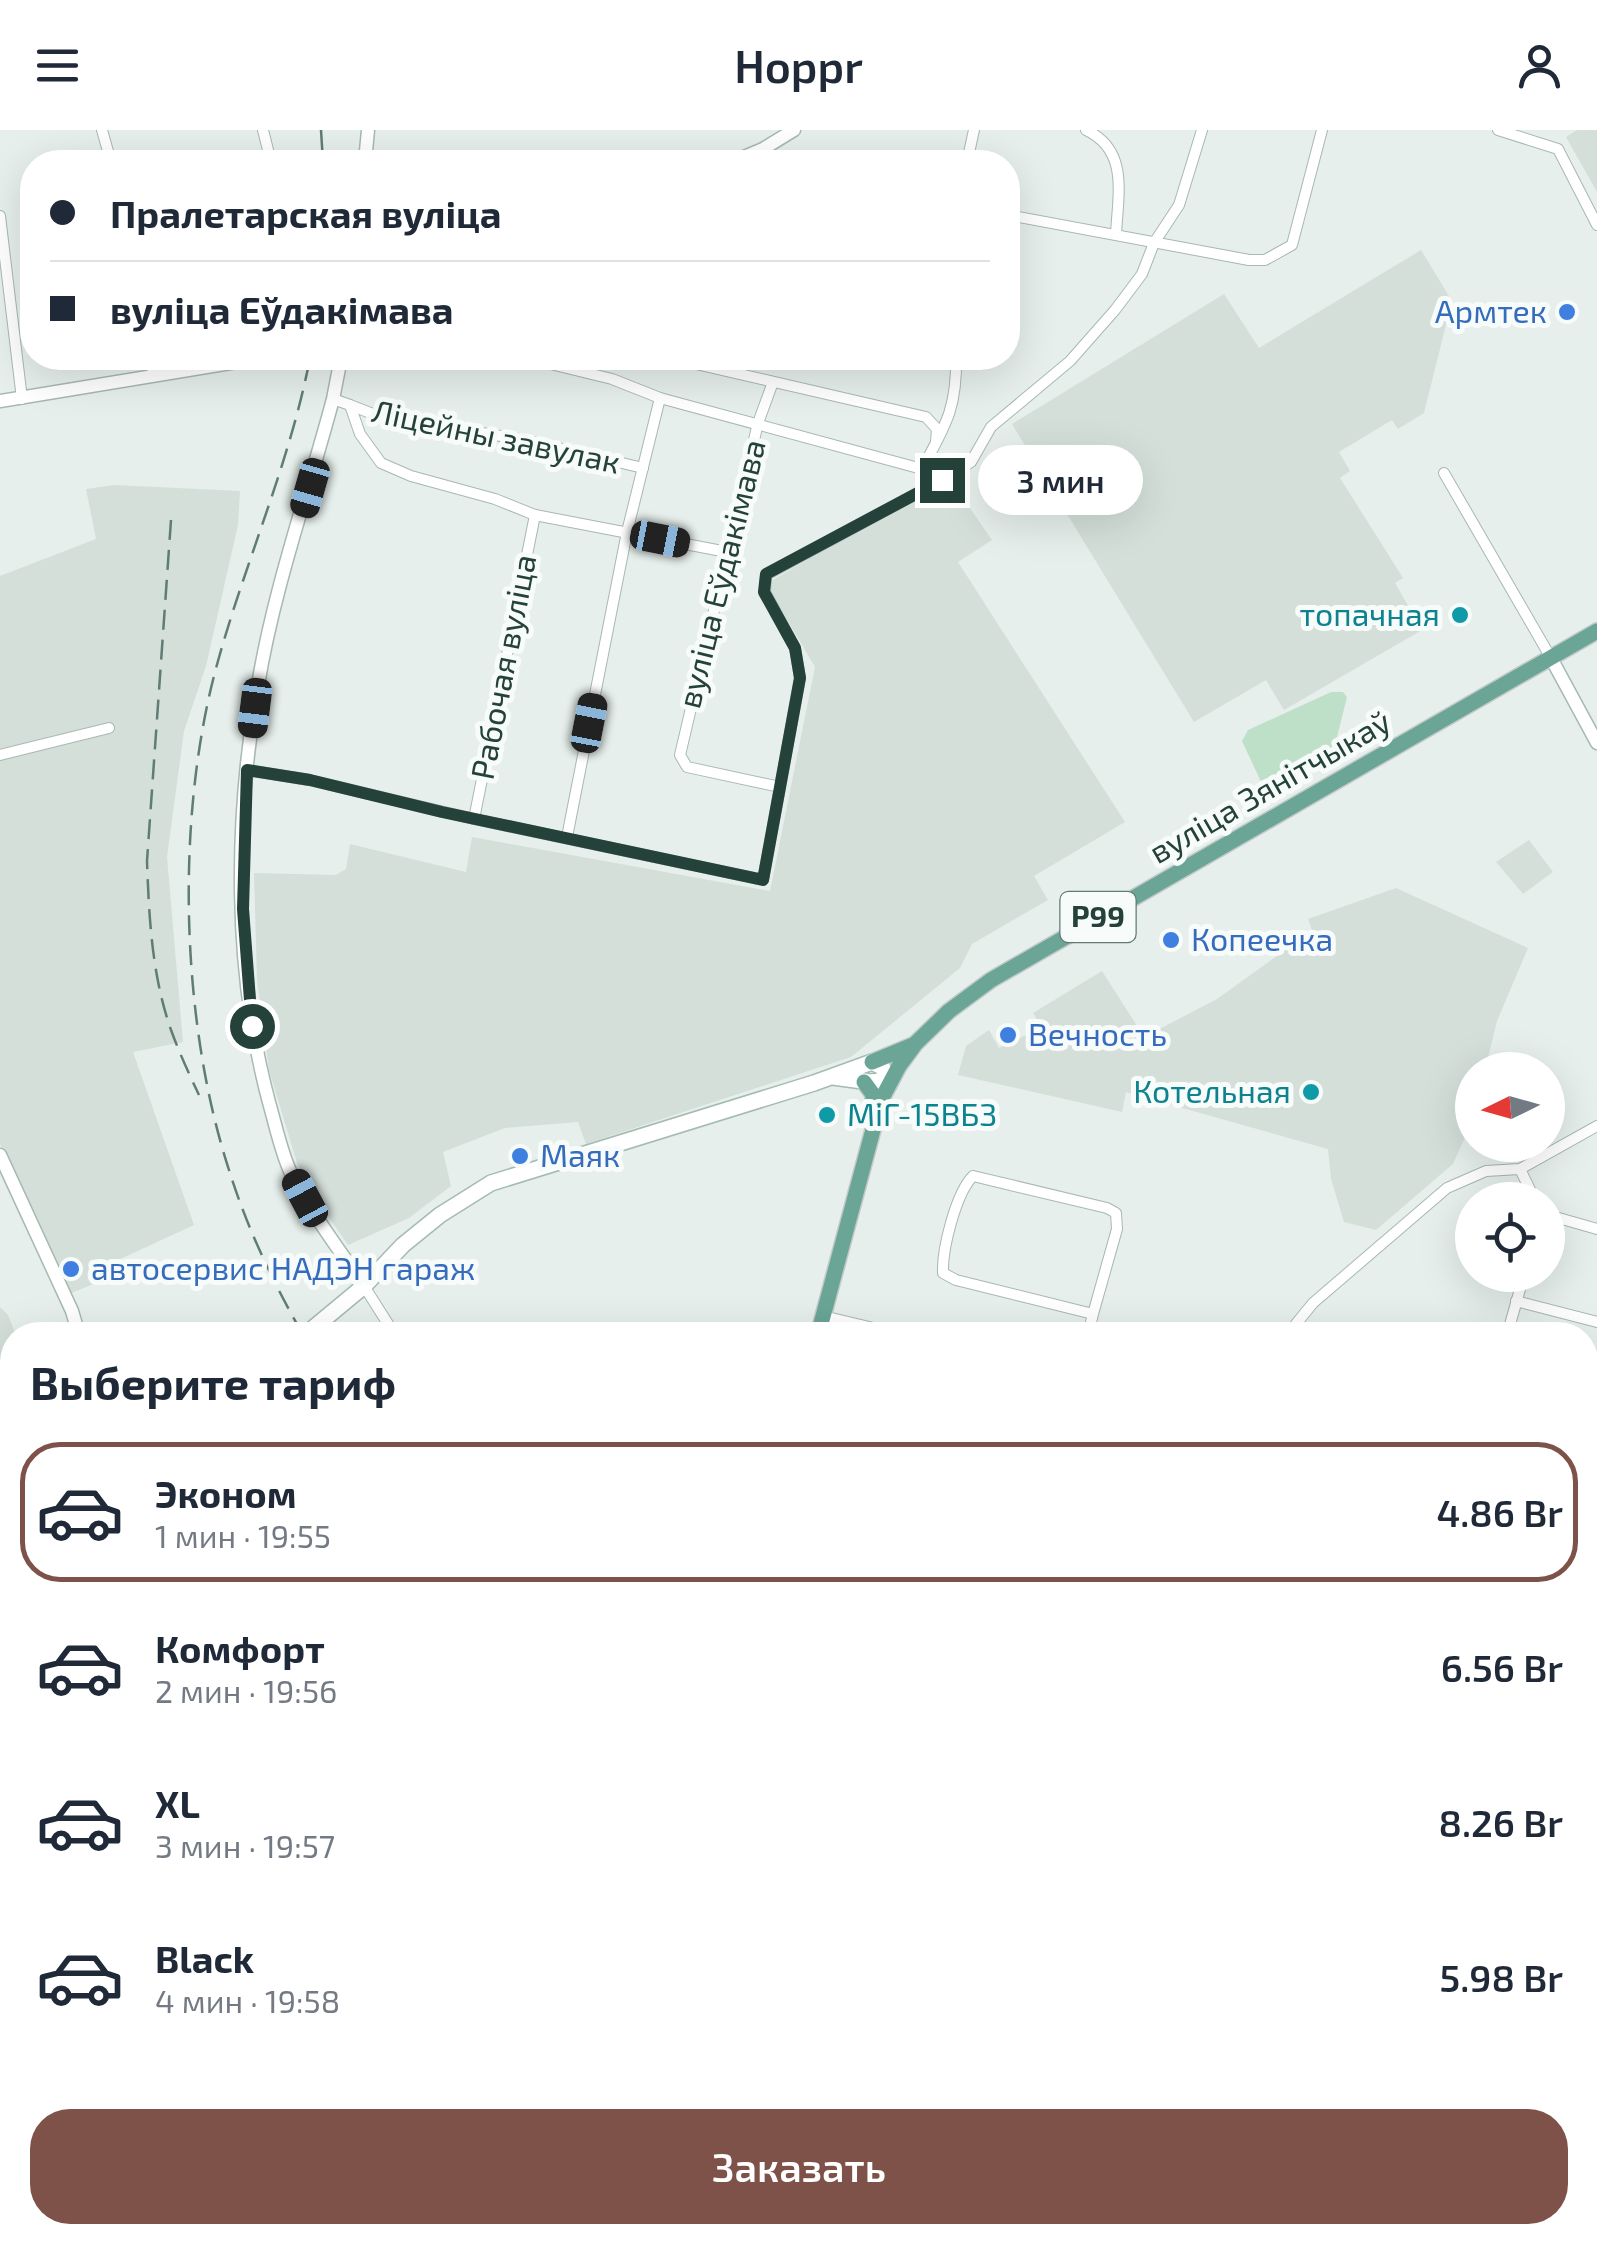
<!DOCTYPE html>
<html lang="ru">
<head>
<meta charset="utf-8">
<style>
  :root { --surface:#fff; --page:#f6f6f7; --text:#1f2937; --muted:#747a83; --line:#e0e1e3; --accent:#7f5249 }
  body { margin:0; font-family:"Exo 2",sans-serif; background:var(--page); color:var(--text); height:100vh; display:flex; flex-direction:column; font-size:38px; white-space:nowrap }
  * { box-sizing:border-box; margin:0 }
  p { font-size:32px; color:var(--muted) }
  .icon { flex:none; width:55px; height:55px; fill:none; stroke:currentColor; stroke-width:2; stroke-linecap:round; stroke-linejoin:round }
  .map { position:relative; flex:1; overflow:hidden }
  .details { position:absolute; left:0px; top:1192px; width:1598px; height:922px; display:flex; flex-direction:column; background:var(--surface); border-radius:40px 40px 0 0; box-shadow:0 10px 40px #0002 }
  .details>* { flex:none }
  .hud { position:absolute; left:20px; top:20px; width:1000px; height:220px; border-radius:40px; box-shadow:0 10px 40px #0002; display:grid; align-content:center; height:220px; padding:0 30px; background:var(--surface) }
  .needle { width:65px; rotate:265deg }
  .fabs { position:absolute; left:1455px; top:922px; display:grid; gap:20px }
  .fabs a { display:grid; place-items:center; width:110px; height:110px; border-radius:50%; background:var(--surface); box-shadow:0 10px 40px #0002; font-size:50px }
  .end { position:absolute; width:45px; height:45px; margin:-22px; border:12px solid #24423a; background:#fff; box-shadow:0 0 0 5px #fff }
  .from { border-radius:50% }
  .bubble { position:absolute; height:70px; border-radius:35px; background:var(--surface); box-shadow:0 10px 40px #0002; font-size:32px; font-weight:600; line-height:70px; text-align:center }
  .car { position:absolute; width:30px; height:60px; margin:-30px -15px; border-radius:12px; box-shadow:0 0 8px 2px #0007; background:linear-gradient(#222 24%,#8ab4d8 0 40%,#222 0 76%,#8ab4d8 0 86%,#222 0) }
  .hud b { display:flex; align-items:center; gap:35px; height:95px; font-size:38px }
  .hud b+b { border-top:2px solid var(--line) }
  .hud i { width:25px; height:25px; background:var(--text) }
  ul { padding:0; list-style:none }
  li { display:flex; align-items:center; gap:30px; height:140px; margin:0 20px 15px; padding:0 10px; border:5px solid transparent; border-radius:40px }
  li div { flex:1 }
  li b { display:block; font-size:38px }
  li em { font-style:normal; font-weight:600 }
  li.on { border-color:var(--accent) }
  li>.icon { width:90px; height:90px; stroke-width:1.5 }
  h2 { padding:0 30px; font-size:45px; line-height:120px }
  .action { display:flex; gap:20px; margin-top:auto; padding:20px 30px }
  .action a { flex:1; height:115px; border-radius:40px; background:var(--accent); color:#fff; font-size:40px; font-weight:600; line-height:115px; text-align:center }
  header { display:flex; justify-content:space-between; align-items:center; height:130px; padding:0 30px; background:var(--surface); font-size:45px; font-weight:600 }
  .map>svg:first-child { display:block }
  .built { fill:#d4dfda }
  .green { fill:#bfe0c8 }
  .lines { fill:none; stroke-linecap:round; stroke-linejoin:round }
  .minor-casing { stroke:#a8b8b2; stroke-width:12 }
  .tertiary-casing { stroke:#a8b8b2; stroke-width:15 }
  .secondary-casing { stroke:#a4bbb3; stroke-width:18 }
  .primary-casing { stroke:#c2cac8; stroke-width:18 }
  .minor { stroke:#fff; stroke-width:10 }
  .tertiary { stroke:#fff; stroke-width:12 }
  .secondary { stroke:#fff; stroke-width:15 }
  .primary { stroke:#6aa596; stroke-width:15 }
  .rail { stroke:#5f7d75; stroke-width:2.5; stroke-dasharray:20 10; stroke-linecap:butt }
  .route { stroke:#24423a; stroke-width:12 }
  .shop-dot { fill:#3f7fe0; stroke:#f7fbf9; stroke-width:4 }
  .culture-dot { fill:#0f9aa8; stroke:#f7fbf9; stroke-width:4 }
  .labels { text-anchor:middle; stroke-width:10; stroke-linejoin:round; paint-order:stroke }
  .shield { fill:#f7fbf9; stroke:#637a73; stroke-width:2.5 }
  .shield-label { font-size:30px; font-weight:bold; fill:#24423a }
  .shop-label { font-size:32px; fill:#366cbe; stroke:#f7fbf9; text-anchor:start }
  .street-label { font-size:32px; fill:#24423a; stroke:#f7fbf9 }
  .culture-label { font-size:32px; fill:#0d838f; stroke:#f7fbf9; text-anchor:end }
</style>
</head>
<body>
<header><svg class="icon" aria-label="menu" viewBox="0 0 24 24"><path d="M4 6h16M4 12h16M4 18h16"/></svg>Hoppr<svg class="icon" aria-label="person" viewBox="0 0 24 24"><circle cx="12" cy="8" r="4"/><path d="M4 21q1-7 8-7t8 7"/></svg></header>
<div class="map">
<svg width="1597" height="2113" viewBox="0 0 1597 2113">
  <rect width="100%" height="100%" fill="#e6efeb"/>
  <g class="built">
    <path d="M1577 0H1597V62L1566 7Z"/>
    <path d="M1421 120 1452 171 1424 283 1398 299 1392 290 1339 322 1350 341 1340 348 1403 448 1395 453 1422 500 1284 580 1266 550 1194 592 1012 294 1224 164 1259 218Z"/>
    <path d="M114 355 240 361 238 395 206 536 184 601 167 727 183 912 133 922 194 1095 103 1137 108 1148 69 1164 0 1014V446L96 409 86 359Z"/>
    <path d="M949 361 961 365 992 410 958 432 1125 692 1034 746 1048 770 972 814 960 838 851 927 586 1014 578 992 505 998 443 1022 451 1056 409 1088 348 1115 309 1059 297 1033 269 940 257 849 254 743 336 745 346 739 350 714 466 742 472 707 770 761 815 537 766 454 908 371Z"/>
    <path d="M1529 710 1553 742 1523 764 1496 732Z"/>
    <path d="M1396 758 1528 818 1497 891 1485 940H1472V992L1453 1034 1376 1100 1344 1092 1331 1049 1328 1019 1126 962 1122 982 958 945 966 916 989 900 999 918 1032 902 1041 896 1033 883 1102 841 1144 907 1217 869 1292 815 1312 800 1308 789Z"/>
    <path d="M0 1177 8 1185 16 1205H12V1361L0 1366Z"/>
    <path d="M1597 1993V2113H1548L1542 2107 1536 2113H1515L1507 2103 1585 2102V2002Z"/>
    <path d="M899 2103H1063L1070 2113H902Z"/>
  </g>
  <g class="green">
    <path d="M1331 562H1343L1347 567 1335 615 1268 658 1263 656 1242 611 1248 600Z"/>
    <path d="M12 1766V1979L0 1975V1787L8 1768Z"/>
  </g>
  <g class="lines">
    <defs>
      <g id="minor">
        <path d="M102 0 111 32"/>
        <path d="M263 0 271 32"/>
        <path d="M1086 0C1129 20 1118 64 1116 104"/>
        <path d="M1498 0 1558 19 1597 95"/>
        <path d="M763 19 771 28 781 32"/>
        <path d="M967 32 974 0"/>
        <path d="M1008 85 1249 130H1265L1292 115 1322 0"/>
        <path d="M0 86 22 269"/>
        <path d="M151 228 153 244"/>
        <path d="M670 228 926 287 937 299 936 312"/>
        <path d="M773 252 758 293 680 625 687 637 780 657"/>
        <path d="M333 269 350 275 360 304 381 333 411 346 495 369 535 385 727 422"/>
        <path d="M350 275 378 286 525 310 643 338"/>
        <path d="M922 339C945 296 957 279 956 228"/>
        <path d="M1444 343 1551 528"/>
        <path d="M942 350 971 332 991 297 1070 231 1115 180 1142 144 1154 113 1179 75 1202 0"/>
        <path d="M0 625 109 598"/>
        <path d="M247 640 309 650 474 689 763 750 800 548 795 518 765 462 766 445 942 350 922 339 660 268 612 249 526 228"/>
        <path d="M474 689 535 385"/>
        <path d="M567 707 627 402 660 268"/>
        <path d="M1520 1039 1535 1070"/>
        <path d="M1548 1085 1597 1099"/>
        <path d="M364 1156 395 1205"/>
        <path d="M1516 1171 1597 1192"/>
        <path d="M823 1186 903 1205"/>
        <path d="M1088 1205 1093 1184 956 1150 943 1143C942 1119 956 1063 973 1046L1107 1078 1116 1083 1117 1099 1093 1184"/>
        <path d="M1287 1205 1313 1173 1447 1058 1486 1041 1520 1039 1597 996"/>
        <path d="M1507 1205 1524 1145"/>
        <path d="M1585 1273 1597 1276"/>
        <path d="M1585 1356 1597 1359"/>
        <path d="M1585 1435 1597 1438"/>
        <path d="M1585 1520 1597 1523"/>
        <path d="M1585 1607 1597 1610"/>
        <path d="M1585 1688 1597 1672"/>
        <path d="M1585 1783 1597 1811"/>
        <path d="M1585 1847 1597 1851"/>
        <path d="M1585 1985 1597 1975"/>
        <path d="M1284 2102 1293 2113"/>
        <path d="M705 2113 706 2102"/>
        <path d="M1099 2113 1112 2102"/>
        <path d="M1423 2113 1437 2102"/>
      </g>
      <g id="tertiary">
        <path d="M365 32 368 0"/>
        <path d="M732 32 763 19 794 0"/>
        <path d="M341 228 333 269C308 363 274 458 258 555 234 693 233 841 270 976 276 997 281 1021 290 1041 310 1082 339 1119 364 1156"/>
        <path d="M0 271 262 228"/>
        <path d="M1551 528 1597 613"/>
        <path d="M0 1025 72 1181 79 1205"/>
        <path d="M225 2102 227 2113"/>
        <path d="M547 2102 567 2110"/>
        <path d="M536 2113 538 2102"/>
        <path d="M562 2113 586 2102"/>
      </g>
      <g id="secondary">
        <path d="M305 1205 364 1156 403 1115 440 1085 491 1053 814 953 872 932 882 937 890 950 870 952 833 947"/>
        <path d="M0 1383 12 1378"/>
        <path d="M0 1454 12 1467"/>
        <path d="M602 2102 611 2113"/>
      </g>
      <g id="primary">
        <path d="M872 932 913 915"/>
        <path d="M864 952 872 963 877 982"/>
        <path d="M818 1205 881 970 899 936 916 913 949 881 991 850 1597 501"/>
        <path d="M1083 2102 1093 2113"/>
      </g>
    </defs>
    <use href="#minor" class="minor-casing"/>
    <use href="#tertiary" class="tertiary-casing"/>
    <use href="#secondary" class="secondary-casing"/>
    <use href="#primary" class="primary-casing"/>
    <use href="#minor" class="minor"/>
    <use href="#tertiary" class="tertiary"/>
    <use href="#secondary" class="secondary"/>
    <use href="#primary" class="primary"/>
    <g class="rail">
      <path d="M321 0 323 32"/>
      <path d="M171 390 147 731C149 788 152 846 171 900 179 922 189 944 199 965"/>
      <path d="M303 1205C273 1152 247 1098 229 1040 180 889 175 684 218 531 246 430 290 332 310 228"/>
      <path d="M832 2102 838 2113"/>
      <path d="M857 2102 863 2113"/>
      <path d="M932 2102 935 2113"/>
    </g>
  </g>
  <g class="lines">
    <path class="route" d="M252 896 243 779 247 640 310 650 442 682 763 750 800 548 795 518 764 462 766 444 942 350"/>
  </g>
  <g class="shop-dot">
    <circle cx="1567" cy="182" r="10"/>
    <circle cx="1171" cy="810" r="10"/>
    <circle cx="1008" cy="905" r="10"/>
    <circle cx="520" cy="1026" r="10"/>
    <circle cx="71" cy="1139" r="10"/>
  </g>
  <g class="culture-dot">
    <circle cx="1460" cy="485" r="10"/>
    <circle cx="1311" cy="962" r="10"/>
    <circle cx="827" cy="985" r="10"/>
  </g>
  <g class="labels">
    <rect class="shield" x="1060.5" y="762" width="75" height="50" rx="8"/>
    <g class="shield-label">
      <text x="1098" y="797">Р99</text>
    </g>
    <g class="shop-label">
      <text x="1547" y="193" text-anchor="end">Армтек</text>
      <text x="1191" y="821">Копеечка</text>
      <text x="1028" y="916">Вечность</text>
      <text x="540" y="1037">Маяк</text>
      <text x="91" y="1150">автосервис НАДЭН гараж</text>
    </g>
    <g class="street-label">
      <text transform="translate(496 307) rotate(12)" y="11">Ліцейны завулак</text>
      <text transform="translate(722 444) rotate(-76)" y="11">вуліца Еўдакімава</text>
      <text transform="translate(504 537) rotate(-79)" y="11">Рабочая вуліца</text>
      <text transform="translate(1270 657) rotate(-30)" y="11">вуліца Зянітчыкаў</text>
    </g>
    <g class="culture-label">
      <text x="1440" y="496">топачная</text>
      <text x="1291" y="973">Котельная</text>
      <text x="847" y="996" text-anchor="start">МіГ-15ВБЗ</text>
    </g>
  </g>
</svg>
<div class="fabs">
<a><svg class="needle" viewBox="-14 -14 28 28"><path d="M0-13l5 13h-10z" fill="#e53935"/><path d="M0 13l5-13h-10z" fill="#747a83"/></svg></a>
<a><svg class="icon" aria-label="locate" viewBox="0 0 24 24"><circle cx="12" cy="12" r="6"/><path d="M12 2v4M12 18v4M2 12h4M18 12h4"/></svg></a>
</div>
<i class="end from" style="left:252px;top:896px"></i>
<i class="end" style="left:942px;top:350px"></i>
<div class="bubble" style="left:978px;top:315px;width:165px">3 мин</div>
<i class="car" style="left:310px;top:358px;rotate:196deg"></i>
<i class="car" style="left:660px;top:409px;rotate:101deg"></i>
<i class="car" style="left:255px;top:578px;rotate:187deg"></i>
<i class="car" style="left:589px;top:593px;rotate:11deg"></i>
<i class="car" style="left:305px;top:1068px;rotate:332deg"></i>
<div class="hud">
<b><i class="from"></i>Пралетарская вуліца</b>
<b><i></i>вуліца Еўдакімава</b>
</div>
<section class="details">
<h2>Выберите тариф</h2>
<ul>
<li class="on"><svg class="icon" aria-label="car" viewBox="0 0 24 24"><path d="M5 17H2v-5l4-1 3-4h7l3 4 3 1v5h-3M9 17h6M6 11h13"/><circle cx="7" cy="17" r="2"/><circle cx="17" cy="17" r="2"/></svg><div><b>Эконом</b><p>1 мин · 19:55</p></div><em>4.86 Br</em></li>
<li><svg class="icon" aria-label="car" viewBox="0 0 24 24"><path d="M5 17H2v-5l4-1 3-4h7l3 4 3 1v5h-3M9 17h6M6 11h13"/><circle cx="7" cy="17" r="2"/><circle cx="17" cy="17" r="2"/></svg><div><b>Комфорт</b><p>2 мин · 19:56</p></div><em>6.56 Br</em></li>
<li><svg class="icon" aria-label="car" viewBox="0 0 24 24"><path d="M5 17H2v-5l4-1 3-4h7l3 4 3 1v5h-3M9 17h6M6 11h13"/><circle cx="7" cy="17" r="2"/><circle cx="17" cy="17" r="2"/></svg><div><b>XL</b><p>3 мин · 19:57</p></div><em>8.26 Br</em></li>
<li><svg class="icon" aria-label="car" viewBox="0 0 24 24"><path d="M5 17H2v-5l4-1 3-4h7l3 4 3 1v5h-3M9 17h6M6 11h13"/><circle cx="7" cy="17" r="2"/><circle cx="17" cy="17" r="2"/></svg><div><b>Black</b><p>4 мин · 19:58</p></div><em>5.98 Br</em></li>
</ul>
<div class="action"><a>Заказать</a></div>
</section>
</div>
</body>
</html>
